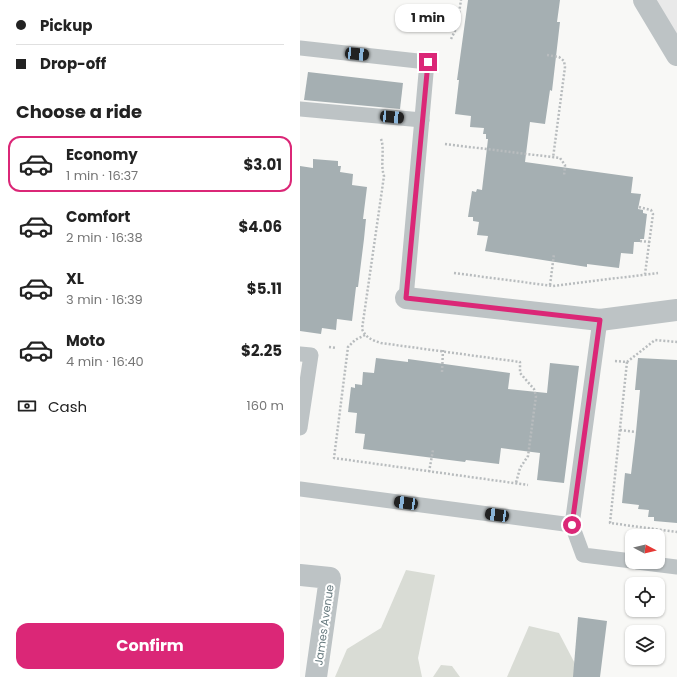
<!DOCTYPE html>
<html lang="en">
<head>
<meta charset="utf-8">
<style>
  :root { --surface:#fff; --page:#f6f6f6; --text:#222; --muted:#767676; --line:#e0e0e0; --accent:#db2777 }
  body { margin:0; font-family:Poppins,sans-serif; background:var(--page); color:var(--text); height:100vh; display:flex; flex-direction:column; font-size:15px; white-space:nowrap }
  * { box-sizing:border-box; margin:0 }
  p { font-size:13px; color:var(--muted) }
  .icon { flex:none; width:22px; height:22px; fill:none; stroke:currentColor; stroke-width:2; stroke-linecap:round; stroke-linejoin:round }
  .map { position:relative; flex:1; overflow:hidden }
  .details { display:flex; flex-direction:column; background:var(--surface); width:300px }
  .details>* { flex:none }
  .guide { display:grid; align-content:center; height:88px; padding:0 16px; background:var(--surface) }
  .needle { width:26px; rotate:97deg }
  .controls { position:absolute; left:325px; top:529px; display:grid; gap:8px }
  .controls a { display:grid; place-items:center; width:40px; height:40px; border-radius:8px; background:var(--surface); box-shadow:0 1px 3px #0004; font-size:20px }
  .end { position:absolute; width:18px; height:18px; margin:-9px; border:5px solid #db2777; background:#fff; box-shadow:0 0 0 2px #fff }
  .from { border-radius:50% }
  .bubble { position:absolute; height:28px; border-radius:12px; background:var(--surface); box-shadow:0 1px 3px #0004; font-size:13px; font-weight:700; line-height:28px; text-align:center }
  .car { position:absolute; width:12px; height:24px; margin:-12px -6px; border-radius:5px; box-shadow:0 0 3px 1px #0007; background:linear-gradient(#222 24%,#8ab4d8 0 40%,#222 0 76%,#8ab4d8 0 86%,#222 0) }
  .guide b { display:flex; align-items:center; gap:14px; height:38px; font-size:15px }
  .guide b+b { border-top:1px solid var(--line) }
  .guide i { width:10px; height:10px; background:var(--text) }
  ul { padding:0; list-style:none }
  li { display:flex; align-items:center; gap:12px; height:56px; margin:0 8px 6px; padding:0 8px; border:2px solid transparent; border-radius:12px }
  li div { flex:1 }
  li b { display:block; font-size:15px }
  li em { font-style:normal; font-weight:700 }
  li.selected { border-color:var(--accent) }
  li>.icon { width:36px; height:36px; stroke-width:1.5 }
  h2 { padding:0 16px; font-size:18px; line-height:48px }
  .pay { display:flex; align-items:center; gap:10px; height:44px; padding:0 16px; font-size:15px }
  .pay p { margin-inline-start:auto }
  .cta { display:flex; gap:8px; margin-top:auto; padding:8px 16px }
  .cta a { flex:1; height:46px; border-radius:12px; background:var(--accent); color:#fff; font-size:16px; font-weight:700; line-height:46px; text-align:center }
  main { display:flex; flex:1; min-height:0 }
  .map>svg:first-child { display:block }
  .built { fill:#e9e9e9 }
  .green { fill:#d9dcd5 }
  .building { fill:#a5afb2 }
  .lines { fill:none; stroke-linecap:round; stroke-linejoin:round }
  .path { stroke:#b8bcbe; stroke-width:2.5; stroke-dasharray:2 2; stroke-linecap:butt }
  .service { stroke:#bdc3c5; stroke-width:15 }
  .minor { stroke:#bdc3c5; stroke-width:22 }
  .tertiary { stroke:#bdc3c5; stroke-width:22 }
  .route { stroke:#db2777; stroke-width:5 }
  .labels { text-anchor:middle; stroke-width:4; stroke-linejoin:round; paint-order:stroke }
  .street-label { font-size:11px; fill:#66797e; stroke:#fff }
</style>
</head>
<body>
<main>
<section class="details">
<div class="guide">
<b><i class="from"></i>Pickup</b>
<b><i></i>Drop-off</b>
</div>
<h2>Choose a ride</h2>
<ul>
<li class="selected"><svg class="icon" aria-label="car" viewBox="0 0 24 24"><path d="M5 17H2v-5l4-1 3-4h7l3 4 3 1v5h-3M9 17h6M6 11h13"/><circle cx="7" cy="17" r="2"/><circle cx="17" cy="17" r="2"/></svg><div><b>Economy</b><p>1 min · 16:37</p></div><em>$3.01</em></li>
<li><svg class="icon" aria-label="car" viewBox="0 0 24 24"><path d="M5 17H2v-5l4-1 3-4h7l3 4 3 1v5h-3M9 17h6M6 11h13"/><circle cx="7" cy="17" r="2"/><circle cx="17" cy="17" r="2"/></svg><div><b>Comfort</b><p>2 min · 16:38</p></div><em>$4.06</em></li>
<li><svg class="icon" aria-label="car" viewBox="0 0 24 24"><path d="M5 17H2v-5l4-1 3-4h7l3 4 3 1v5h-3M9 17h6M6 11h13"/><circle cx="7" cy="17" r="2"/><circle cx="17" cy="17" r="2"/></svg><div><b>XL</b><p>3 min · 16:39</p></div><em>$5.11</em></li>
<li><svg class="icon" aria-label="car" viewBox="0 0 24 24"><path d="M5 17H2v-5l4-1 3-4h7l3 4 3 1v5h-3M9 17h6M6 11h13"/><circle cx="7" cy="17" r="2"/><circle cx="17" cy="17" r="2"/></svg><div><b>Moto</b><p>4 min · 16:40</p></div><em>$2.25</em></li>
</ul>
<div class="pay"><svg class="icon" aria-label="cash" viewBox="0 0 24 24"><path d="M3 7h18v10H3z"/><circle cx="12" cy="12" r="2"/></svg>Cash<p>160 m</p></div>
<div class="cta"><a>Confirm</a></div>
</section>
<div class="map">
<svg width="377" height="677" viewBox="0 0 377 677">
  <rect width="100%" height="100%" fill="#f8f8f6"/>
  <path class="built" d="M356 0H377V35Z"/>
  <g class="green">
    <path d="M106 570 135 575 118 658 122 677H35L47 649 81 628Z"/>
    <path d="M229 626 259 633 282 677H207Z"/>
    <path d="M141 665 152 666 160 677H133Z"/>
  </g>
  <g class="building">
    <path d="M168 0H260L257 22H260L252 91 250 90 245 124 230 122 225 162 333 177 331 193 341 194 338 209 343 210V213L347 214 344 239H340V242H334L333 254 321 253 319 268 287 264V267L185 251 188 236 177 235 179 222 173 221V217H168L172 191 176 192 177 189 182 190 188 139H186V134H183L184 128 170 127 171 116 155 114 159 80H157Z"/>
    <path d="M8 72 103 83 100 109 4 100Z"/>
    <path d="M13 159 38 161V166H41L40 172 53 174 52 185 67 187 63 219H66L64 239 58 287H56L52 321 37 319 36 330 22 328 21 334 0 331V166L13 168Z"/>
    <path d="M76 358 108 362V359L210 373 208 389 247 393 250 363 279 366 264 483 237 480 240 453 201 448 199 464 166 460 165 462 63 449 65 434 55 433 57 413 48 412 51 387 55 388V384L62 385 63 372 74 373Z"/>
    <path d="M338 358 377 360V523L354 521V517H348L349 510 338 509 339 505 322 503 325 473 331 474 336 432 340 390H335Z"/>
    <path d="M278 617 307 621 300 677H273Z"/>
  </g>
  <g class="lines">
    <g class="path">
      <path d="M151 39 157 27 161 0"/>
      <path d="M247 55 259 57 264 61 265 67 253 158"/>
      <path d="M81 139C85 149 80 164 84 176L62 329C66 338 72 340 81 343L220 362V373L234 389 236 396 228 456 220 468 216 483"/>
      <path d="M145 144 260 158 265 165 264 176"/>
      <path d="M339 207 351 210 353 214 345 274"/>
      <path d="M340 241 350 242"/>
      <path d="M154 273 253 286 358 273"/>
      <path d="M250 285 254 254"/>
      <path d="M65 335 55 340 48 347 34 458 228 485"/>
      <path d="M29 347 36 348"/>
      <path d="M315 361 327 362 355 340 377 342"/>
      <path d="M327 362 310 523 377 532"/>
      <path d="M142 372 143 350"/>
      <path d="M320 430 336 432"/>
      <path d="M129 472 133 450"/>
    </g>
    <g class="service">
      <path d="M0 48 127 62 106 298"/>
      <path d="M0 109 122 120"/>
      <path d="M0 354 11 355 0 428"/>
      <path d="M0 489 272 525 300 320"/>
      <path d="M272 525 283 555 332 561"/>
      <path d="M337 562 377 567"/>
    </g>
    <g class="minor">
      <path d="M106 298 300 320 377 310"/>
      <path d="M0 575 30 578 16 677"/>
    </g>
    <path class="tertiary" d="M344 0 377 55"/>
  </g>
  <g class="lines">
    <path class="route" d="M128 62 106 298 300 320 272 525"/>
  </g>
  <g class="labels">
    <g class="street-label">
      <text transform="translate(24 625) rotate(-82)" y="4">James Avenue</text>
    </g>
  </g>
</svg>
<div class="controls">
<a><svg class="needle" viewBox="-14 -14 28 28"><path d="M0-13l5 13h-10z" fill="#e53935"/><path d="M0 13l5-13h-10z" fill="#767676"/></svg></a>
<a><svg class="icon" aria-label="locate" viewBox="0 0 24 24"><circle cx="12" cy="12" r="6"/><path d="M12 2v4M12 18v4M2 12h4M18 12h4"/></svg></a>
<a><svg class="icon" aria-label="layers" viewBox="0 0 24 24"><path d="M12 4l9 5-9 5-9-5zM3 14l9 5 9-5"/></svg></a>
</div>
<i class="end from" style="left:272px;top:525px"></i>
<i class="end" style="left:128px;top:62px"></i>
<div class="bubble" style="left:95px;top:4px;width:66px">1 min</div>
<i class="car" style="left:57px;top:54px;rotate:96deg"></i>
<i class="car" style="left:92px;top:117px;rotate:95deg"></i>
<i class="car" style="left:106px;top:503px;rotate:278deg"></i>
<i class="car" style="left:197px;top:515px;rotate:278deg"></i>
</div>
</main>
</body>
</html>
